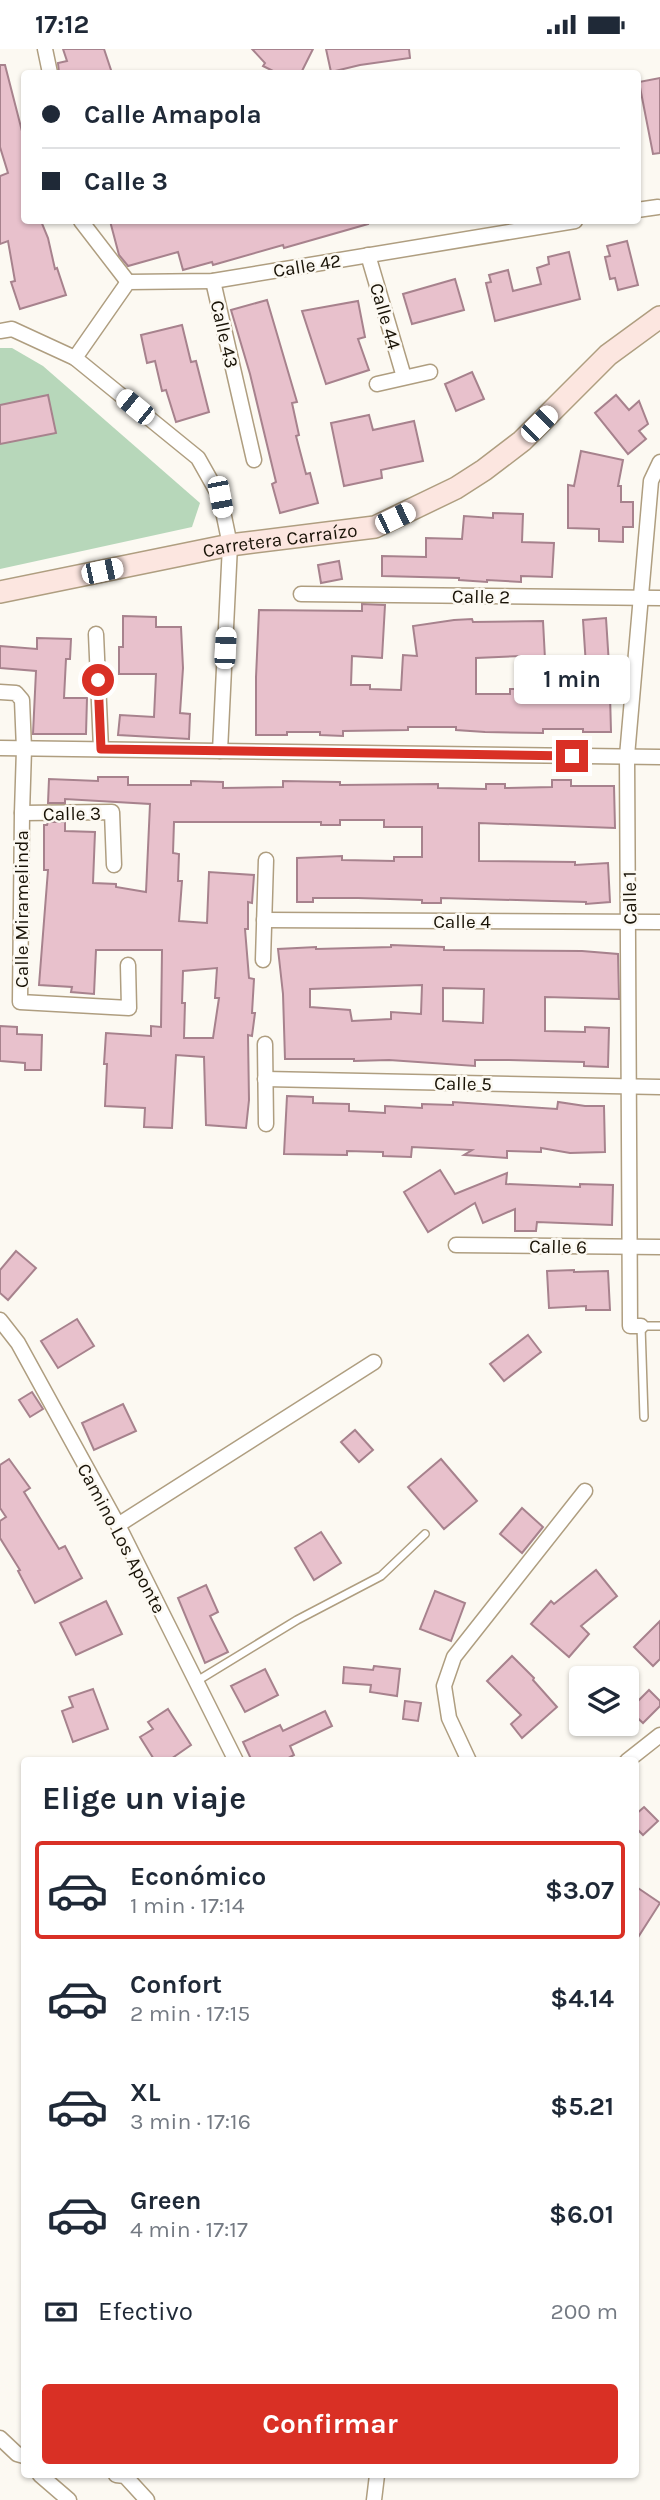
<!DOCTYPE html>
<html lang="es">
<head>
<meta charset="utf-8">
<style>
  :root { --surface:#fff; --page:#f2f2f3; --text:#1f2937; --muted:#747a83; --line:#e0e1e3; --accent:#d93025 }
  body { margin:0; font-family:Karla,sans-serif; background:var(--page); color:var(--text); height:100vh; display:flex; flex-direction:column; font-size:26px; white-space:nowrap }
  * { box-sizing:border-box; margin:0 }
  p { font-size:23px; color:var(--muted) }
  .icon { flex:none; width:38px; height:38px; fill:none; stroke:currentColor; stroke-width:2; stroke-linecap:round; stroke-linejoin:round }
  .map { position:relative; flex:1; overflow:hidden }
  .drawer { position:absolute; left:21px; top:1708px; width:618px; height:721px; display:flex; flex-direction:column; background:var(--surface); border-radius:7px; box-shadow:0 2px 5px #0004 }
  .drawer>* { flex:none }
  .top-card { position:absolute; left:21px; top:21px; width:620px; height:154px; border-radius:7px; box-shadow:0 2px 5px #0004; display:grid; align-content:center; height:154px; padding:0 21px; background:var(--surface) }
  .tools { position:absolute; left:569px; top:1617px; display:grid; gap:14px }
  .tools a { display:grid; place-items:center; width:70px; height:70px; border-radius:7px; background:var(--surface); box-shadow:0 2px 5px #0004; font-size:35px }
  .end { position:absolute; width:32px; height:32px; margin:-16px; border:9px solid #d93025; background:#fff; box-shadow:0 0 0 4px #fff }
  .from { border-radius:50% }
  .bubble { position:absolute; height:49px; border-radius:7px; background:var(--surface); box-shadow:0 2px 5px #0004; font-size:23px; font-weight:700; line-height:49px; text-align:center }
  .car { position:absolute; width:21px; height:42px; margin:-21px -10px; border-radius:9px; box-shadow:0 0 5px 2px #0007; background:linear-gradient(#fff 24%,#345 0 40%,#fff 0 76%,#345 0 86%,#fff 0) }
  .top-card b { display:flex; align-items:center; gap:24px; height:66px; font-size:26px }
  .top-card b+b { border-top:2px solid var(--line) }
  .top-card i { width:18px; height:18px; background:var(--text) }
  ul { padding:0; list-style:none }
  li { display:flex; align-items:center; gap:21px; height:98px; margin:0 14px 10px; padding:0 7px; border:4px solid transparent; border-radius:7px }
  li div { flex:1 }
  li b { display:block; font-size:26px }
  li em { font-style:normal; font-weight:700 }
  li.on { border-color:var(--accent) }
  li>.icon { width:63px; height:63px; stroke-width:1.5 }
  h2 { padding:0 21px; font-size:32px; line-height:84px }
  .pay { display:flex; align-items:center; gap:18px; height:77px; padding:0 21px; font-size:26px }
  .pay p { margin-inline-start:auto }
  .cta { display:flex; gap:14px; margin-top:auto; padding:14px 21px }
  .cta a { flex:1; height:80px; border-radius:7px; background:var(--accent); color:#fff; font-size:28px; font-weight:700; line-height:80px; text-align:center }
  .status { display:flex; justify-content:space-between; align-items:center; height:49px; padding:0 35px; background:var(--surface); direction:ltr }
  .status svg { height:19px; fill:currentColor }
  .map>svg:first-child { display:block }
  .green { fill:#b7d7ba }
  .building { fill:#e8c1cc; stroke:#a7828d; stroke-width:2; fill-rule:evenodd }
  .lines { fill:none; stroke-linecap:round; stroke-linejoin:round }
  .lane-casing { stroke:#af9e80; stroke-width:10 }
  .street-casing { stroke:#af9e80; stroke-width:17 }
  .secondary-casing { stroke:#af9e80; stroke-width:24 }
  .lane { stroke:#fff; stroke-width:7 }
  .street { stroke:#fff; stroke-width:14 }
  .secondary { stroke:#fce6e0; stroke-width:21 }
  .route { stroke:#d93025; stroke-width:9 }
  .labels { text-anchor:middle; stroke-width:5; stroke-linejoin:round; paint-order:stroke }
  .street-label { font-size:19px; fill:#191307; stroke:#fcf9f2 }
</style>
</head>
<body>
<div class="status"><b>17:12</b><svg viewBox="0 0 49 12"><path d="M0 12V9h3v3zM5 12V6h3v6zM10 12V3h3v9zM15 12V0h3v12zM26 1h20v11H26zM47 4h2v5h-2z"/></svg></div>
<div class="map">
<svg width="660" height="2451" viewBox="0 0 660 2451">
  <rect width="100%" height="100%" fill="#fcf9f2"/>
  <path class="green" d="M0 299H12L43 317 200 454 192 478 0 520Z"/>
  <g class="building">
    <path d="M63 0H104L112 24H59L58 14 67 12Z"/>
    <path d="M252 0H313L301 24H277L263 17 265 14Z"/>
    <path d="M326 0H409L410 9 360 16 331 23Z"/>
    <path d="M0 16H5L24 90V172H41L48 189 55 220 57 219 66 246 20 260 11 233 15 232 8 192 0 195V127L8 124 0 98Z"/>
    <path d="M660 29V104L653 105 639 33Z"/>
    <path d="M110 172H367L368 175 284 199 283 196 213 216 212 213 183 221 178 203 128 217 119 206Z"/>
    <path d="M627 192 638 236 618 241 615 229 610 230 605 208 610 207 607 197Z"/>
    <path d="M569 203 580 250 495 272 486 234 491 233 489 226 508 221 513 242 541 235 537 219 549 215 548 208Z"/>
    <path d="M455 230 464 261 412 275 403 245Z"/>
    <path d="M267 251 297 353 292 354 299 386 296 387 306 425 310 424 318 454 280 464 272 435 276 433 250 325 231 261Z"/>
    <path d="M358 252 365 288 358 290 369 321 326 335 302 262Z"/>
    <path d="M182 276 191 313 196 312 209 363 176 373 166 341 162 342 155 312 147 314 141 286Z"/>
    <path d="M472 323 484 350 456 362 445 335Z"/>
    <path d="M48 346 56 384 0 395V356Z"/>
    <path d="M616 346 629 361 639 352 648 375 639 382 646 390 628 405 595 364Z"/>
    <path d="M369 366 373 381 414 372 423 412 381 421 382 429 344 437 331 374Z"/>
    <path d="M581 402 623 411 618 437H621V453H633V478H623V493L599 492V480L568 479V436L574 437Z"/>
    <path d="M493 464 523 465 522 493 554 494 552 528 521 527V533L487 531V533L459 531V529L382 527V507L426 508V489L462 490 464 467 493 469Z"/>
    <path d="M339 512 342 530 321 534 318 516Z"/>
    <path d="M362 555 385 556 382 609 352 607 351 636H370V640L401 641 403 606 417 607 413 577 454 571 472 570 473 573 543 572 545 610 521 611V607L476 609V645H510V640H543V648H582V645H610L611 683H583V680H543V684L485 683 456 681V678H408V681L343 682V687L320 686V683H287V686H256V628L259 561 362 562Z"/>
    <path d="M123 567 156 568V578H181L183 619 180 664 190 665 189 690 118 686 120 666 154 668 156 625H119V598H123Z"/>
    <path d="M606 569 609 616 586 617 583 571Z"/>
    <path d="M37 589 71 590 70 610H66L64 649H87L86 685H33L36 622 0 619V597L37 600Z"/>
    <path d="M98 728H128V736H191V732L223 733V739L283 738V732L340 733V736L438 735V739L486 740V735H505V739L552 738V731H571V737H614L615 779 479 774V812L575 813V816L608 814 610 853 586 855V853L441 849V854H422V851L358 849H313V853H297V809L342 807V811L394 812V808H422V778H384V771H340V776H321V773H174L173 804 179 805 178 832H182L179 872 207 874 209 823 254 826 252 854 248 853V880H245L249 929 254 930 252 964H255L252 987 248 986 249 1051 246 1079 206 1076 204 1008 176 1006 172 1079 144 1078 145 1059 105 1057 107 1015H104L106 984 151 987V977L161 978 162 901H96L94 945 71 943 72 938 39 936 48 821H44V776H47L48 773H65V782L95 783 93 834 116 835V838L146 843 150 755 65 750V754H48L49 730 98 732ZM217 919 215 949H219L213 989H184L185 954H182L183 922Z"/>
    <path d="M391 896 444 898V901L582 902 618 905 619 950 545 948V982L585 983V978L609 979 608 1018 584 1017V1013L509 1011H475V1017L389 1011 354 1012V1010H285L283 945 278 900 316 898V900L391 898ZM422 936 421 965 391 963V970L352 972 350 961 310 958V940ZM443 939 484 940 483 974 443 972Z"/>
    <path d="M0 977 17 978V985L42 986 41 1021H25V1014L0 1012Z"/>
    <path d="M287 1047 313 1048V1054L349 1055V1062L385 1064V1057L422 1059V1055L453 1056V1053L557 1060 558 1053 585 1057H604L605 1103 570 1104 541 1099V1103L507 1102V1109L464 1106 472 1101 412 1098 411 1108 383 1107V1103L347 1102V1106L284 1105Z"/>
    <path d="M440 1121 455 1145 507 1124 506 1135 580 1138V1135L613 1136 612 1176 537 1173 536 1182H515V1160L483 1174 475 1154 428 1183 404 1143Z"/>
    <path d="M16 1202 36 1219 8 1251 0 1244V1221Z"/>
    <path d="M574 1221V1223L608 1222 610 1261H586V1257L549 1259 547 1222Z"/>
    <path d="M77 1270 94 1297 58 1319 41 1292Z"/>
    <path d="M528 1286 541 1303 504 1332 490 1315Z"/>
    <path d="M32 1343 43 1360 30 1368 19 1351Z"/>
    <path d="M123 1355 136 1382 94 1401 82 1374Z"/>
    <path d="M355 1381 373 1401 359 1413 341 1393Z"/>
    <path d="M9 1410 30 1439 24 1443 59 1500 65 1497 82 1529 35 1554 18 1522 20 1521 0 1489V1472L6 1468 0 1459V1416Z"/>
    <path d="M441 1410 477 1452 444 1480 408 1438Z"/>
    <path d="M522 1459 543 1478 522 1504 500 1485Z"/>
    <path d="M321 1483 341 1514 314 1531 295 1499Z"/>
    <path d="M596 1521 617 1547 581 1577 589 1585 569 1608 531 1575 551 1552 554 1555Z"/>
    <path d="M206 1536 218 1563 210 1567 228 1603 205 1614 178 1549Z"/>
    <path d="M435 1542 465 1554 451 1592 420 1580Z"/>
    <path d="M106 1552 122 1585 76 1606 60 1574Z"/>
    <path d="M660 1572V1610L653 1617 634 1598Z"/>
    <path d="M512 1607 534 1629 533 1631 557 1658 522 1689 511 1675 521 1666 487 1632Z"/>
    <path d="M374 1617 400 1620 397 1647 370 1643 371 1636 343 1634 344 1618 373 1621Z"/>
    <path d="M265 1620 278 1646 245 1663 231 1637Z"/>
    <path d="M93 1640 108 1680 73 1693 62 1662 73 1658 69 1648Z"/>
    <path d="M649 1641 660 1652V1657L643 1674 629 1661Z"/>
    <path d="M405 1652 421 1654 418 1672 403 1670Z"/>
    <path d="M168 1660 191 1696 168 1712H155L140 1688 153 1680 148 1673Z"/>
    <path d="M325 1662 332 1677 290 1697 294 1706 283 1712H252L243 1693 280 1676 283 1682Z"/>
    <path d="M644 1758 658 1772 643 1786 635 1778V1766Z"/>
    <path d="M635 1837 660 1854 635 1893Z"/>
  </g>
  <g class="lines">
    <defs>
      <g id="lane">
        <path d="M644 1368 641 1277H660"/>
        <path d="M197 1632 297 1571 381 1527 425 1485"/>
      </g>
      <g id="street">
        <path d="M45 0 50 24"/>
        <path d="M637 161 658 158"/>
        <path d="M81 172 128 233"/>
        <path d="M368 206 404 328"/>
        <path d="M213 232 254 411"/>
        <path d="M0 282 12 280 75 309 198 409 220 448 230 496 220 702"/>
        <path d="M75 309 128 233 213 232 575 172"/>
        <path d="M377 335 430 323"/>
        <path d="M301 545 660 549"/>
        <path d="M96 585 101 700"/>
        <path d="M0 643 16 644 22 651 24 700 22 764 20 953 129 959 128 916"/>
        <path d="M0 699 660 708"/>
        <path d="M22 764 112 763 114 816"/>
        <path d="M264 871 660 873"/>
        <path d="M263 911 266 811"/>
        <path d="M265 995 266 1075"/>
        <path d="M265 1030 660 1038"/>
        <path d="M456 1196 660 1198"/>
        <path d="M0 1271 18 1294 118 1476 236 1712"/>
        <path d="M641 1277H630L627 707 651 432 660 413"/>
        <path d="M118 1476 374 1313"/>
        <path d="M469 1712 449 1669 444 1637 454 1608 585 1442"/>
        <path d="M627 1712 660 1686"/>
        <path d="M0 2389 17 2405 24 2407"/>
        <path d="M40 2426 69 2451"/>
        <path d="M116 2426 125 2427 147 2451"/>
        <path d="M374 2451 377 2426"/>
      </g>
      <g id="secondary">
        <path id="s1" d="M0 543 230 496 375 478 456 439 484 421 522 392 608 306 660 268"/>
      </g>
    </defs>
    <use href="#lane" class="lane-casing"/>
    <use href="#street" class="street-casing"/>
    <use href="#secondary" class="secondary-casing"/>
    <use href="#lane" class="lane"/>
    <use href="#street" class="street"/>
    <use href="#secondary" class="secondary"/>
  </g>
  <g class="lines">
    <path class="route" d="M98 631 101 700 572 707"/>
  </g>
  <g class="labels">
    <g class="street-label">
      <text transform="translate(307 216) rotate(-9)" y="7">Calle 42</text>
      <text transform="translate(386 267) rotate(74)" y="7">Calle 44</text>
      <text transform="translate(225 285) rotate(77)" y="7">Calle 43</text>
      <text dy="7" stroke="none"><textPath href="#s1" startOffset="285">Carretera Carraízo</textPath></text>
      <text transform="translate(481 547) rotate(1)" y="7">Calle 2</text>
      <text transform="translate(72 764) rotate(-1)" y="7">Calle 3</text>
      <text transform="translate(629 849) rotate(-91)" y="7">Calle 1</text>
      <text transform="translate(21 860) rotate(-90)" y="7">Calle Miramelinda</text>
      <text x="462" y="879">Calle 4</text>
      <text transform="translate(463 1034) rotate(1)" y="7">Calle 5</text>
      <text transform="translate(558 1197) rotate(1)" y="7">Calle 6</text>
      <text transform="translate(122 1489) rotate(62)" y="7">Camino Los Aponte</text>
    </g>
  </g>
</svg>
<div class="tools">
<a><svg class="icon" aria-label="layers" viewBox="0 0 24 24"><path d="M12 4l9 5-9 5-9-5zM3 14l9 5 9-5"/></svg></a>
</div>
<i class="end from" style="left:98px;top:631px"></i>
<i class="end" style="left:572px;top:707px"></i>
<div class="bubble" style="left:514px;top:606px;width:116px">1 min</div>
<i class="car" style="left:135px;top:358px;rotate:309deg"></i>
<i class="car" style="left:539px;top:375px;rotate:45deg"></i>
<i class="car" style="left:220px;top:448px;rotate:169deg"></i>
<i class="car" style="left:395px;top:469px;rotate:64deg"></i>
<i class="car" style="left:102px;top:522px;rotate:78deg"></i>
<i class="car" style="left:225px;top:599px;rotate:3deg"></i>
<div class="top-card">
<b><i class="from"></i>Calle Amapola</b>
<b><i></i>Calle 3</b>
</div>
<section class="drawer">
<h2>Elige un viaje</h2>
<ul>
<li class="on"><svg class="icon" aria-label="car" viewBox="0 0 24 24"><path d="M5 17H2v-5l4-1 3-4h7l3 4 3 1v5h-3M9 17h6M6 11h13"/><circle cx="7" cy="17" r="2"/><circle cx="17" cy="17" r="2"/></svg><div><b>Económico</b><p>1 min · 17:14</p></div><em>$3.07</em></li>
<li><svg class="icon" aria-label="car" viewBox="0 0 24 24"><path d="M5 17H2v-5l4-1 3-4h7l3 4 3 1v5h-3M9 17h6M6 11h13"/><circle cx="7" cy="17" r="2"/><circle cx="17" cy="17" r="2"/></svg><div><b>Confort</b><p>2 min · 17:15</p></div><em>$4.14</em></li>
<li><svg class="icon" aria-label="car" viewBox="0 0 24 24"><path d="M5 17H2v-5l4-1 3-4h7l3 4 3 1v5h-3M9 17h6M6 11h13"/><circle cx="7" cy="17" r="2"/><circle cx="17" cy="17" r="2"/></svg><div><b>XL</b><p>3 min · 17:16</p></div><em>$5.21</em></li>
<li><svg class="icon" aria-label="car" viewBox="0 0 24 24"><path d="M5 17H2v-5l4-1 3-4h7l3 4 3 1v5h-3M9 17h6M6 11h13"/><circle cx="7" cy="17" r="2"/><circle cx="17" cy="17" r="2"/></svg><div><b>Green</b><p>4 min · 17:17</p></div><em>$6.01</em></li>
</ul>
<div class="pay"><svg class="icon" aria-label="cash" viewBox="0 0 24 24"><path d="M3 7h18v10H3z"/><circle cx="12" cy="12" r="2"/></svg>Efectivo<p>200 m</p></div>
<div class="cta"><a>Confirmar</a></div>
</section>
</div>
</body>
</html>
